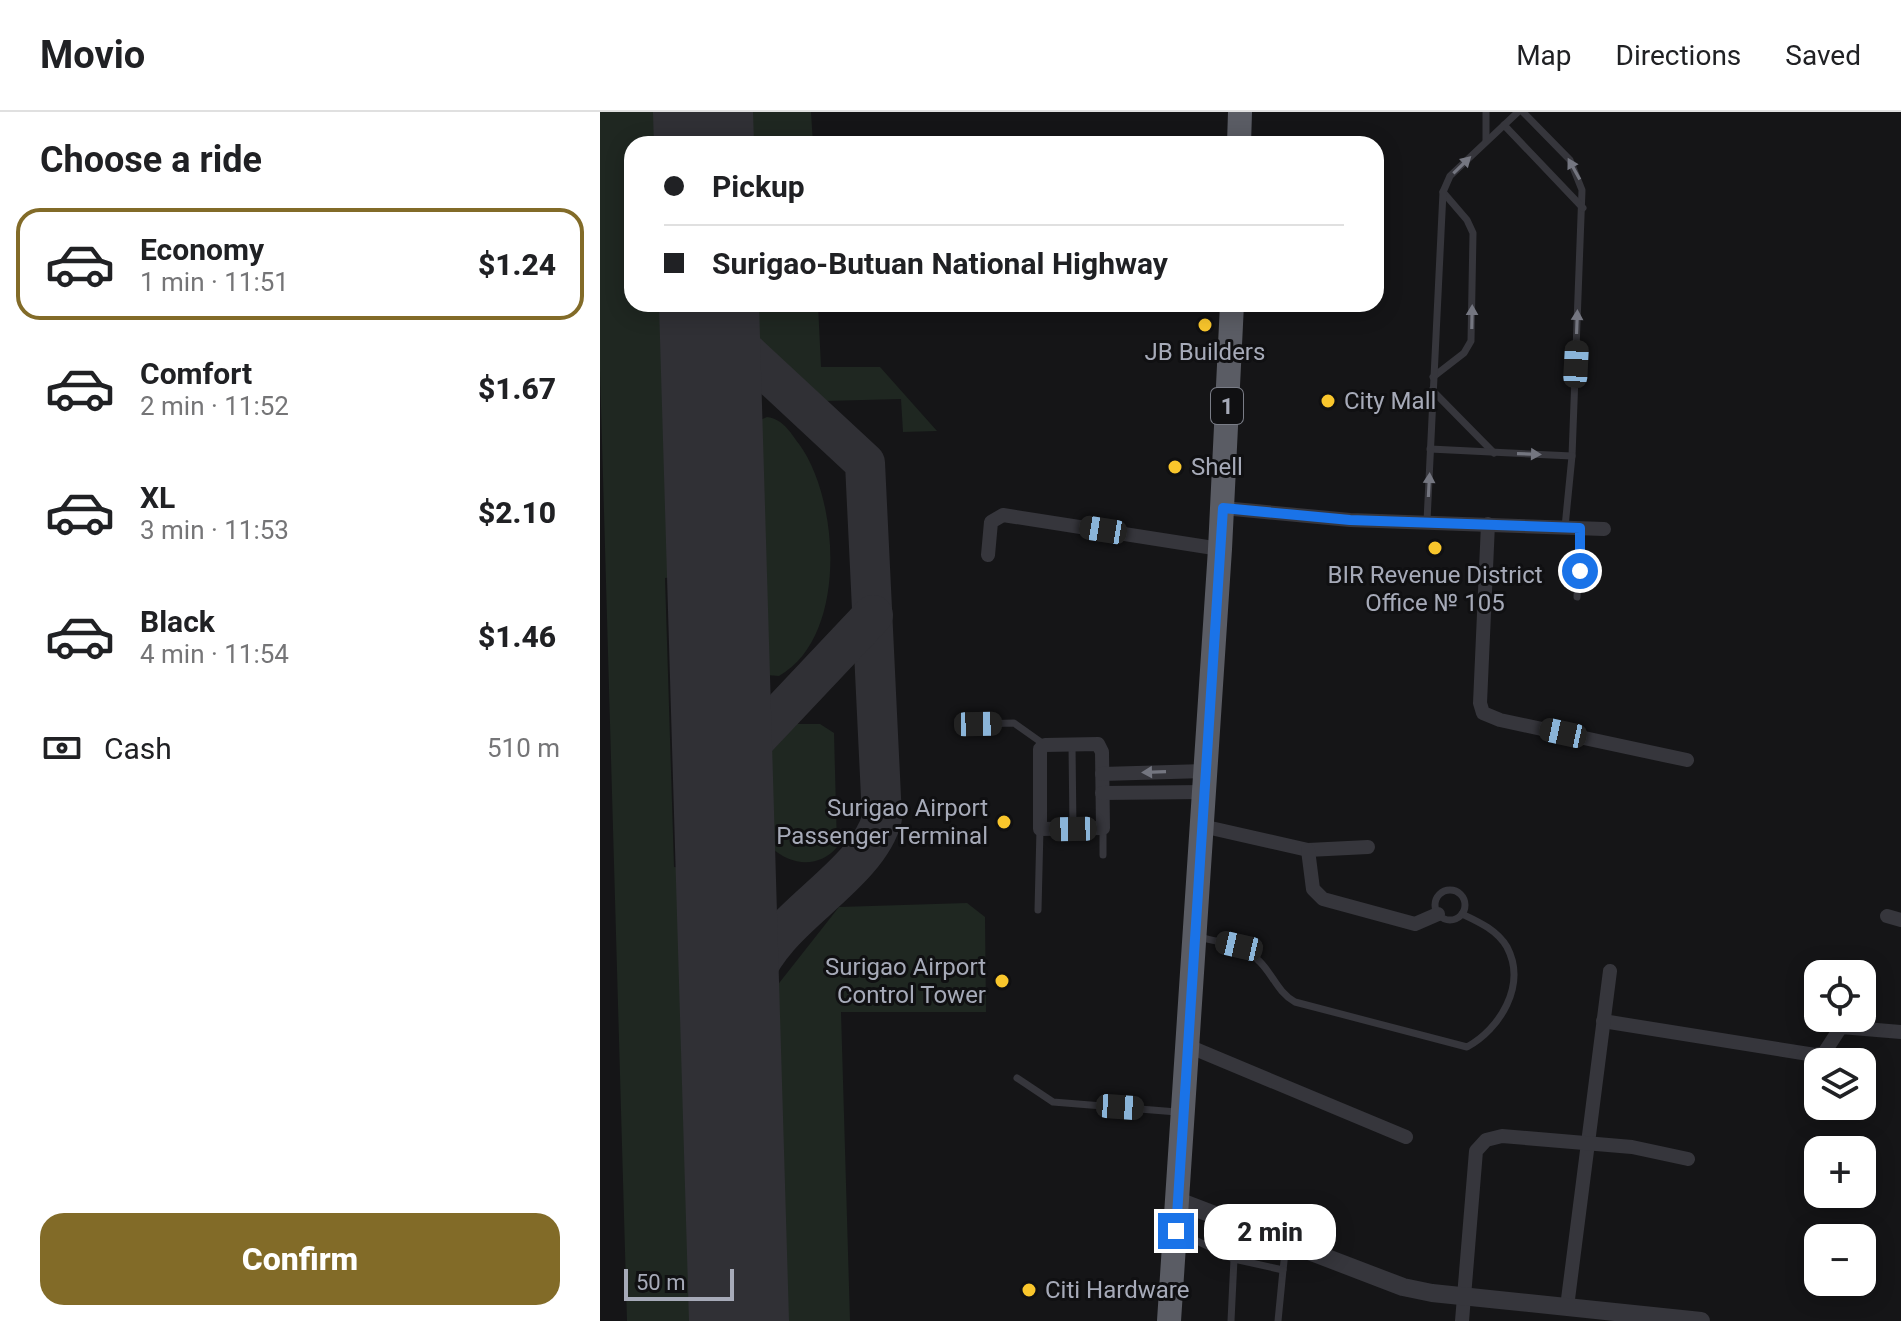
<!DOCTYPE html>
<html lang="en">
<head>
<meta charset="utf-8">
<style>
  :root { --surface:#fff; --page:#f6f6f6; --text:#202124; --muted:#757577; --line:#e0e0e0; --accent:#826b28 }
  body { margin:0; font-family:Roboto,sans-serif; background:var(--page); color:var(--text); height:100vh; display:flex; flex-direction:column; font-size:30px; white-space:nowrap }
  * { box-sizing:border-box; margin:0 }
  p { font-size:26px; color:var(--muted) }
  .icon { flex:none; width:44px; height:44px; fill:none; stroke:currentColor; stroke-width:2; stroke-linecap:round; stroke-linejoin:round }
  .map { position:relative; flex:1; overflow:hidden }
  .sheet { display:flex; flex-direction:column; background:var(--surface); width:600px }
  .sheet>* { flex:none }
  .guide { position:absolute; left:24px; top:24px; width:760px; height:176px; border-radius:24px; box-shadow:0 4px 20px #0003; display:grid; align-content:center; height:176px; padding:0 40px; background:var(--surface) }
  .buttons { position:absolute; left:1204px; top:848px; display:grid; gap:16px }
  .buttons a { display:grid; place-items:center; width:72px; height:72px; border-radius:16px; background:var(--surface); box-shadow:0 4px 20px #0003; font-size:40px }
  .scale { position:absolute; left:24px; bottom:20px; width:110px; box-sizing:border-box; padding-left:8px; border:4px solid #a6aab8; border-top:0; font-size:22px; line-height:28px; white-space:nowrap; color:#a6aab8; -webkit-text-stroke:6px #101012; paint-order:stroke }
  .end { position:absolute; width:36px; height:36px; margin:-18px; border:10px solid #1a73e8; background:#fff; box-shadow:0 0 0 4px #fff }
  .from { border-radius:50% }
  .bubble { position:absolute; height:56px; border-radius:24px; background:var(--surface); box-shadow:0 4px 20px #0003; font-size:26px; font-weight:800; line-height:56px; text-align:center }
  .car { position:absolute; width:24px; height:48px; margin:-24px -12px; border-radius:10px; box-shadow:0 0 6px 2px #0007; background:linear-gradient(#222 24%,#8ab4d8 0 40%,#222 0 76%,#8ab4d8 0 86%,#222 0) }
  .guide b { display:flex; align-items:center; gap:28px; height:76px; font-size:30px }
  .guide b+b { border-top:2px solid var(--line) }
  .guide i { width:20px; height:20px; background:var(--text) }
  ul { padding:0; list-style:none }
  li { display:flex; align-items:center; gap:24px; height:112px; margin:0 16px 12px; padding:0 24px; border:4px solid transparent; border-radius:24px }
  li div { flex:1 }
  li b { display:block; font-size:30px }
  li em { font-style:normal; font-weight:800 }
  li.active { border-color:var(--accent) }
  li>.icon { width:72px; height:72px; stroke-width:1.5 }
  h2 { padding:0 40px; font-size:36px; line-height:96px }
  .pay { display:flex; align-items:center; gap:20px; height:88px; padding:0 40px; font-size:30px }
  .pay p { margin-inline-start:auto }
  .primary-button { display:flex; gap:16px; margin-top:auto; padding:16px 40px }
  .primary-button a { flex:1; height:92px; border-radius:24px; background:var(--accent); color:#fff; font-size:32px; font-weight:800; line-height:92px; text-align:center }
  header { display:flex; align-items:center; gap:48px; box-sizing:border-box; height:112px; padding:0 40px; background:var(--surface); border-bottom:2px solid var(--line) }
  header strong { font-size:38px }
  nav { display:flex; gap:44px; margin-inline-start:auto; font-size:28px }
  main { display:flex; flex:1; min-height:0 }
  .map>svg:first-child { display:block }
  .green { fill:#1f2721 }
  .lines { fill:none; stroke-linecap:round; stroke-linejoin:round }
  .taxiway { stroke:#303035; stroke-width:40 }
  .runway { stroke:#303035; stroke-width:100 }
  .service { stroke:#36363c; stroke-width:7 }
  .minor { stroke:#36363c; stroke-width:14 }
  .tertiary { stroke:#36363c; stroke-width:18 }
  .trunk { stroke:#5a5c64; stroke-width:24 }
  .oneway { fill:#747680 }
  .route { stroke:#1a73e8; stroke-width:10 }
  .poi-dot { fill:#f9c62c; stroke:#101012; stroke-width:3 }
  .labels { text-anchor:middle; stroke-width:6; stroke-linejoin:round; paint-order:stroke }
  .shield { fill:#101012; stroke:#797c86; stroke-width:2 }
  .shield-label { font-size:22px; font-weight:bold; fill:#a6aab8 }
  .poi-label { font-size:24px; fill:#a6aab8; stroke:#101012; text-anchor:start }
</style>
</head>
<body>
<header>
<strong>Movio</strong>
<nav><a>Map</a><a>Directions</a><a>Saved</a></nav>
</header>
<main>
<section class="sheet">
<h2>Choose a ride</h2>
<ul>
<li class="active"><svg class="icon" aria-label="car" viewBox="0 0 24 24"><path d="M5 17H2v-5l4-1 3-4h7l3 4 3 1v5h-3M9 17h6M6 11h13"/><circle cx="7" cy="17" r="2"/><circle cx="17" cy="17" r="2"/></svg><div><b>Economy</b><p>1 min · 11:51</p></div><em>$1.24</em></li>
<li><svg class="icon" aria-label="car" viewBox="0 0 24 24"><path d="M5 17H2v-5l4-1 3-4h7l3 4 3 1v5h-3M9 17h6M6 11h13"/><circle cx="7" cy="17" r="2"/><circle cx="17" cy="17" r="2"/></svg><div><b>Comfort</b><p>2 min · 11:52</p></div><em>$1.67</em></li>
<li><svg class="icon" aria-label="car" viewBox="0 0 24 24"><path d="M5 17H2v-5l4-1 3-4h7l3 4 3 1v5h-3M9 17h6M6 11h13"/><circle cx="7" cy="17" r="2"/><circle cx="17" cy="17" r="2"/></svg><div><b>XL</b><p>3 min · 11:53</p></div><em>$2.10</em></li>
<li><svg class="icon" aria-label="car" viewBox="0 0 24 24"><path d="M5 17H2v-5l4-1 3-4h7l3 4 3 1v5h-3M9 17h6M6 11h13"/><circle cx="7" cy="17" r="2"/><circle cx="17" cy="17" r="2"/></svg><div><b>Black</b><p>4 min · 11:54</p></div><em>$1.46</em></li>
</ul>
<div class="pay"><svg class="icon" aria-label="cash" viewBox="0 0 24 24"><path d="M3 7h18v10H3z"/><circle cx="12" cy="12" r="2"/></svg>Cash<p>510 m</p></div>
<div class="primary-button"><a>Confirm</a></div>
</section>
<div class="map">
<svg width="1301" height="1209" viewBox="0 0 1301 1209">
  <rect width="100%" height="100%" fill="#151517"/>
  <g class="green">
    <path d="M0 0H62L63 32H32V192H68L76 465 65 466 74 755 91 756 97 946 82 947 90 1209H27L0 259Z"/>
    <path d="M139 0H211L213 32H140Z"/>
    <path d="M144 192H218L221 255H280L337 319 303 320 301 287 224 289 145 214Z"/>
    <path d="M167 305C183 307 190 320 199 332 240 388 248 525 179 564L167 563 164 464H154L149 320 153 311Z"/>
    <path d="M197 612H220L234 621 237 735C220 756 191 754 172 736L169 642Z"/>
    <path d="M367 791 385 805 386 900H241L250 1209H188L180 942H166L165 915 177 914 176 875 239 795Z"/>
  </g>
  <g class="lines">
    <g class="taxiway">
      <path d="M109 206 265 351 282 706C271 751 208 790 178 826 156 851 143 882 130 912"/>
      <path d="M123 662 273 503"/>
    </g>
    <g class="runway">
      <path d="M103 0 104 32"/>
      <path d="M109 192 139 1209"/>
    </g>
    <g class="service">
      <path d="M923 0 970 48 982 78 972 344 965 415"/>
      <path d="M904 13 983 96"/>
      <path d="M886 29V0"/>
      <path d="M833 265 864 241 871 229 873 121 867 108 843 80"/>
      <path d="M832 278 894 341"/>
      <path d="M830 337 972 344"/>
      <path d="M827 409 843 80 850 64 918 0"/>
      <path d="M977 485 980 416"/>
      <path d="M378 612 414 611 445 633"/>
      <path d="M472 633 473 717"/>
      <path d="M503 716V743"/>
      <circle cx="850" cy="793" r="15"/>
      <path d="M438 798 440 717"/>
      <path d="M598 825C619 830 641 832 657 847 673 861 676 879 695 890L867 935C900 917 927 873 907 835 897 818 879 810 862 802"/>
      <path d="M417 966 453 990 577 1000"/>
      <path d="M615 1106 616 1138 634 1147 683 1158 686 1132"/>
      <path d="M578 1120 616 1138"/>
      <path d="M631 1209 634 1147"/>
      <path d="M678 1209 683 1158"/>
    </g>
    <g class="minor">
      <path d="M623 396 750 408 1004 417"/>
      <path d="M888 412 880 591 883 601 900 608 1087 648"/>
      <path d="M388 443 391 410 403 403 620 437"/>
      <path d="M498 632 502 640 503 716 440 717V637L445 633Z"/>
      <path d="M502 662 605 659"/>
      <path d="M502 681 604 680"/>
      <path d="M602 714 708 738 768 735"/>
      <path d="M708 738 713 777 723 787 815 812 838 802"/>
      <path d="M1287 804 1301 808"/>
      <path d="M1003 909 1215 943 1224 941 1241 915 1301 920"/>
      <path d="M588 934 806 1025"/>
      <path d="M967 1195 1010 859"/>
      <path d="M862 1209 876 1039 886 1028 902 1024 1032 1035 1088 1047"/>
    </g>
    <path class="tertiary" d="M578 1089 803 1175 832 1181 1101 1209"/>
    <g class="trunk">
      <path d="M639 32 640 0"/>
      <path d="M569 1209 620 437 632 192"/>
    </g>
  </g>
  <defs><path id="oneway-solid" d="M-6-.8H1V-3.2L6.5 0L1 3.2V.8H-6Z" transform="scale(2)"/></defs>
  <g class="oneway">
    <use href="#oneway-solid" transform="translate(862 53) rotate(-44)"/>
    <use href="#oneway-solid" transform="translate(974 57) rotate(-119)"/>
    <use href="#oneway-solid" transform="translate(872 205) rotate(-89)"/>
    <use href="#oneway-solid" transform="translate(977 210) rotate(-88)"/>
    <use href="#oneway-solid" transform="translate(929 342) rotate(2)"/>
    <use href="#oneway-solid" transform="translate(829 373) rotate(-87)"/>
    <use href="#oneway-solid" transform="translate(554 660) rotate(178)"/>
  </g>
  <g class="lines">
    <path class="route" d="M576 1119 623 396 750 408 980 416V459"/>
  </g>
  <g class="poi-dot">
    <circle cx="605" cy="213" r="8"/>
    <circle cx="728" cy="289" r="8"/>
    <circle cx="575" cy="355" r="8"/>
    <circle cx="835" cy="436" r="8"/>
    <circle cx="404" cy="710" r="8"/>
    <circle cx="402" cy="869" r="8"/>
    <circle cx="429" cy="1178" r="8"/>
  </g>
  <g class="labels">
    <rect class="shield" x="611" y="276" width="32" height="36" rx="6"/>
    <g class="shield-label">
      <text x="627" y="302">1</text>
    </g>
    <g class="poi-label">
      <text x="605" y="248" text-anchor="middle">JB Builders</text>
      <text x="744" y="297">City Mall</text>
      <text x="591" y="363">Shell</text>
      <text x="835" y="471" text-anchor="middle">BIR Revenue District<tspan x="835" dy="28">Office № 105</tspan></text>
      <text x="388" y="704" text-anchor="end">Surigao Airport<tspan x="388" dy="28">Passenger Terminal</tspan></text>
      <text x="386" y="863" text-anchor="end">Surigao Airport<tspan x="386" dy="28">Control Tower</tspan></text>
      <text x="445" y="1186">Citi Hardware</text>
    </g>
  </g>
</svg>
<div class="buttons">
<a><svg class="icon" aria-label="locate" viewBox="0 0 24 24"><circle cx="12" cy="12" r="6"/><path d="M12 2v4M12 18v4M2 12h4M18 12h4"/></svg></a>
<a><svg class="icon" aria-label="layers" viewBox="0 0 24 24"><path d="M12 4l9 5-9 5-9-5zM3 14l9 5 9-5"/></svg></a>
<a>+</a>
<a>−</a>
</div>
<div class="scale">50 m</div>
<i class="end from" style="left:980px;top:459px"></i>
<i class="end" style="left:576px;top:1119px"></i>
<div class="bubble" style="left:604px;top:1092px;width:132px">2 min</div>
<i class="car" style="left:976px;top:252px;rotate:3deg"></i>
<i class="car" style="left:503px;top:418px;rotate:279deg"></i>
<i class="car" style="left:378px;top:612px;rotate:89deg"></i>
<i class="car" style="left:963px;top:621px;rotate:282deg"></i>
<i class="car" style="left:473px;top:717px;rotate:269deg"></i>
<i class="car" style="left:639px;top:834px;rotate:283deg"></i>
<i class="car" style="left:520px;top:995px;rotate:94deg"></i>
<div class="guide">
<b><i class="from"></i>Pickup</b>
<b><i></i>Surigao-Butuan National Highway</b>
</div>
</div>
</main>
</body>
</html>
